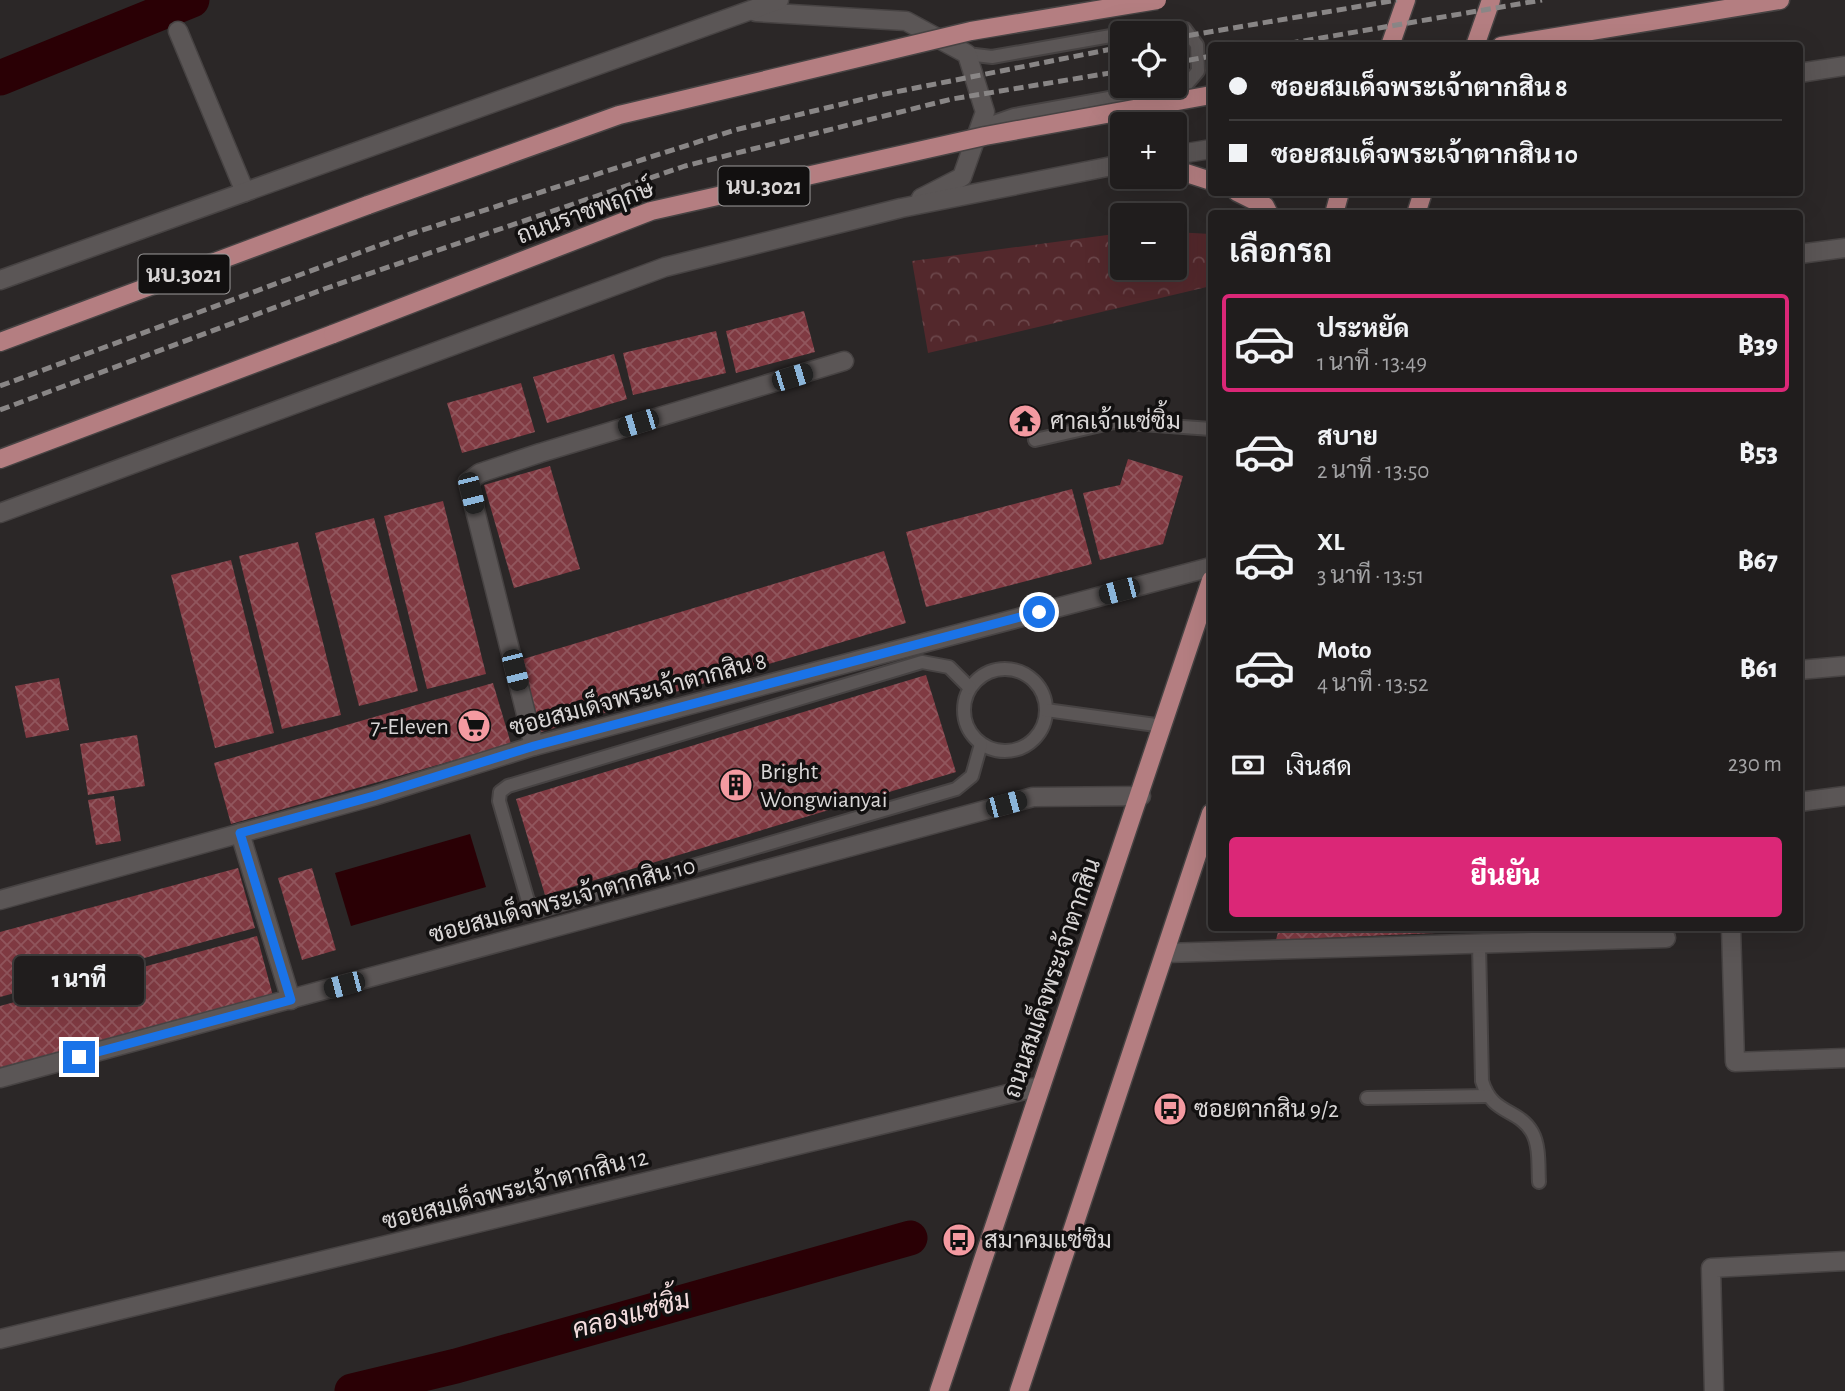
<!DOCTYPE html>
<html lang="th">
<head>
<meta charset="utf-8">
<style>
  :root { --surface:#201d1d; --page:#2d2a2a; --text:#f1f3f6; --muted:#a2a2a4; --line:#3d3b3b; --accent:#db2777 }
  body { margin:0; font-family:"Alegreya Sans",Sarabun,sans-serif; background:var(--page); color:var(--text); height:100vh; display:flex; flex-direction:column; font-size:26px; white-space:nowrap }
  * { box-sizing:border-box; margin:0 }
  p { font-size:23px; color:var(--muted) }
  .icon { flex:none; width:38px; height:38px; fill:none; stroke:currentColor; stroke-width:2; stroke-linecap:round; stroke-linejoin:round }
  .map { position:relative; flex:1; overflow:hidden }
  .panel { position:absolute; left:1208px; top:210px; width:595px; height:721px; display:flex; flex-direction:column; background:var(--surface); border-radius:7px; box-shadow:0 7px 28px #0002,0 0 0 2px var(--line) }
  .panel>* { flex:none }
  .top-card { position:absolute; left:1208px; top:42px; width:595px; height:154px; border-radius:7px; box-shadow:0 7px 28px #0002,0 0 0 2px var(--line); display:grid; align-content:center; height:154px; padding:0 21px; background:var(--surface) }
  .controls { position:absolute; left:1110px; top:21px; display:grid; gap:14px }
  .controls a { display:grid; place-items:center; width:77px; height:77px; border-radius:7px; background:var(--surface); box-shadow:0 7px 28px #0002,0 0 0 2px var(--line); font-size:35px }
  .end { position:absolute; width:32px; height:32px; margin:-16px; border:9px solid #1a73e8; background:#fff; box-shadow:0 0 0 4px #fff }
  .from { border-radius:50% }
  .bubble { position:absolute; height:49px; border-radius:7px; background:var(--surface); box-shadow:0 7px 28px #0002,0 0 0 2px var(--line); font-size:23px; font-weight:800; line-height:49px; text-align:center }
  .car { position:absolute; width:21px; height:42px; margin:-21px -10px; border-radius:9px; box-shadow:0 0 5px 2px #0007; background:linear-gradient(#222 24%,#8ab4d8 0 40%,#222 0 76%,#8ab4d8 0 86%,#222 0) }
  .top-card b { display:flex; align-items:center; gap:24px; height:66px; font-size:26px }
  .top-card b+b { border-top:2px solid var(--line) }
  .top-card i { width:18px; height:18px; background:var(--text) }
  ul { padding:0; list-style:none }
  li { display:flex; align-items:center; gap:21px; height:98px; margin:0 14px 10px; padding:0 7px; border:4px solid transparent; border-radius:7px }
  li div { flex:1 }
  li b { display:block; font-size:26px }
  li em { font-style:normal; font-weight:800 }
  li.on { border-color:var(--accent) }
  li>.icon { width:63px; height:63px; stroke-width:1.5 }
  h2 { padding:0 21px; font-size:32px; line-height:84px }
  .pay { display:flex; align-items:center; gap:18px; height:77px; padding:0 21px; font-size:26px }
  .pay p { margin-inline-start:auto }
  .cta { display:flex; gap:14px; margin-top:auto; padding:14px 21px }
  .cta a { flex:1; height:80px; border-radius:7px; background:var(--accent); color:#fff; font-size:28px; font-weight:800; line-height:80px; text-align:center }
  .map>svg:first-child { display:block }
  .forest { fill:url(#forest-crowns) }
  .water { fill:#2a0005 }
  .lines { fill:none; stroke-linecap:round; stroke-linejoin:round }
  .canal { stroke:#2a0005; stroke-width:35 }
  .building { fill:url(#building-cross-hatch) }
  .service-casing { stroke:#474343; stroke-width:16 }
  .minor-casing { stroke:#474343; stroke-width:21 }
  .secondary-casing { stroke:#474343; stroke-width:21 }
  .primary-casing { stroke:#474343; stroke-width:21 }
  .service { stroke:#5b5656; stroke-width:12 }
  .minor { stroke:#5b5656; stroke-width:18 }
  .secondary { stroke:#5b5656; stroke-width:18 }
  .primary { stroke:#b47e81; stroke-width:18 }
  .rail { stroke:#898686; stroke-width:5; stroke-dasharray:10 5; stroke-linecap:butt }
  .primary-bridge-casing { stroke:#474343; stroke-width:21; stroke-linecap:butt }
  .primary-bridge { stroke:#b47e81; stroke-width:18 }
  .route { stroke:#1a73e8; stroke-width:9 }
  .labels { text-anchor:middle; stroke-width:7; stroke-linejoin:round; paint-order:stroke }
  .shield { fill:#121010; stroke:#9d9b9b; stroke-width:2 }
  .shield-label { font-size:23px; font-weight:bold; fill:#d9d6d6 }
  .street-label { font-size:24px; fill:#d9d6d6; stroke:#121010 }
  .poi-label { font-size:24px; fill:#d9d6d6; stroke:#121010; text-anchor:start }
  .water-label { font-size:26px; font-style:italic; fill:#f5dedf; stroke:#121010 }
</style>
</head>
<body>
<div class="map">
<svg width="1845" height="1391" viewBox="0 0 1845 1391">
  <defs>
    <pattern id="forest-crowns" width="20" height="18" patternUnits="userSpaceOnUse" patternTransform="scale(1.75)"><rect width="20" height="18" fill="#53282c"/><path d="M2 6a3 3 0 1 1 6 0M12 15a3 3 0 1 1 6 0" fill="none" stroke="#6b464a"/></pattern>
    <pattern id="building-cross-hatch" width="8" height="8" patternUnits="userSpaceOnUse" patternTransform="scale(1.75)"><rect width="8" height="8" fill="#803a42"/><path d="M0 0l8 8M0 8l8-8" fill="none" stroke="#91565d"/></pattern>
  </defs>
  <rect width="100%" height="100%" fill="#2b2727"/>
  <path class="forest" d="M1174 232 1211 234V286L928 353 912 261 1122 233V268H1174Z"/>
  <path class="water" d="M470 834 486 887 351 926 335 873Z"/>
  <g class="lines">
    <g class="canal">
      <path d="M0 78 192 0"/>
      <path d="M352 1391 456 1366 910 1238"/>
    </g>
  </g>
  <g class="building">
    <path d="M804 311 815 352 736 373 726 331Z"/>
    <path d="M716 331 726 373 633 395 623 353Z"/>
    <path d="M614 354 627 399 547 423 533 377Z"/>
    <path d="M521 383 535 432 462 453 447 403Z"/>
    <path d="M1128 459 1183 476 1163 544 1100 560 1083 493 1120 485Z"/>
    <path d="M550 466 580 569 514 588 484 485Z"/>
    <path d="M1072 489 1092 564 926 607 906 532Z"/>
    <path d="M443 501 486 674 427 689 384 516Z"/>
    <path d="M374 518 418 691 359 706 315 533Z"/>
    <path d="M298 542 341 715 282 729 239 556Z"/>
    <path d="M884 551 906 623 541 732 520 660Z"/>
    <path d="M231 560 274 733 215 748 171 575Z"/>
    <path d="M926 675 956 772 545 895 516 799Z"/>
    <path d="M59 678 69 730 26 738 15 686Z"/>
    <path d="M493 683 511 744 231 824 214 763Z"/>
    <path d="M137 735 145 786 88 795 80 744Z"/>
    <path d="M114 796 121 841 96 845 88 800Z"/>
    <path d="M238 868 255 928 0 997V932Z"/>
    <path d="M312 868 336 950 302 960 278 878Z"/>
    <path d="M1279 928H1480L1481 931 1276 940Z"/>
    <path d="M257 936 273 996 0 1069V1006Z"/>
  </g>
  <g class="lines">
    <defs>
      <g id="service">
        <path d="M967 54 992 57 1122 34"/>
        <path d="M980 138 991 123 1014 115 1187 84 1198 71 1197 45 1185 29H1148L1124 33"/>
        <path d="M1035 440 1114 422 1211 429"/>
        <circle cx="1005" cy="710" r="41"/>
        <path d="M970 688 949 667 922 662 508 786 500 792 499 801 528 901 538 911 956 789 972 776 981 744"/>
        <path d="M1046 710 1163 726"/>
        <path d="M1479 944 1482 1081C1492 1115 1518 1108 1532 1132 1540 1146 1538 1166 1539 1182"/>
        <path d="M1367 1098 1487 1096"/>
      </g>
      <g id="minor">
        <path d="M178 31 245 192"/>
        <path d="M1799 254 1845 248"/>
        <path d="M1799 670 1845 666"/>
        <path d="M534 746 468 482 480 473 540 453 844 361"/>
        <path d="M1799 802 1845 796"/>
        <path d="M240 833 291 1000"/>
        <path d="M0 900 374 796 534 746 1211 567"/>
        <path d="M1731 928 1735 1062 1845 1058"/>
        <path d="M1165 953 1666 938"/>
        <path d="M0 1078 1033 797 1141 796"/>
        <path d="M0 1339 1041 1086"/>
        <path d="M1714 1391 1711 1268 1845 1261"/>
      </g>
      <g id="secondary">
        <path d="M756 12 906 21 967 54 985 112 962 177 921 198"/>
        <path d="M1799 73 1845 66"/>
        <path d="M1174 155 1211 149"/>
        <path d="M0 280 779 0"/>
        <path d="M0 513 665 267 901 208 1122 164"/>
      </g>
      <g id="primary">
        <path d="M1390 46 1406 0"/>
        <path d="M1475 46 1491 0"/>
        <path d="M1501 46 1780 0"/>
        <path d="M1174 169 1211 181"/>
        <path d="M1237 192 1265 206 1269 214"/>
        <path d="M1334 214 1340 192"/>
        <path d="M1416 214 1423 192"/>
        <path d="M0 342 368 205"/>
        <path d="M0 459 333 334"/>
        <path d="M939 1391 1211 580"/>
        <path d="M1019 1391 1211 813"/>
      </g>
    </defs>
    <use href="#service" class="service-casing"/>
    <use href="#minor" class="minor-casing"/>
    <use href="#secondary" class="secondary-casing"/>
    <use href="#primary" class="primary-casing"/>
    <use href="#service" class="service"/>
    <use href="#minor" class="minor"/>
    <use href="#secondary" class="secondary"/>
    <use href="#primary" class="primary"/>
    <g class="rail">
      <path d="M1174 38 1397 0"/>
      <path d="M1274 46 1542 0"/>
      <path d="M1174 63 1211 56"/>
      <path d="M0 386 410 234 735 130 880 95 1122 47"/>
      <path d="M0 410 327 288 685 166 952 99 1122 71"/>
    </g>
    <defs>
      <g id="primary-bridge">
        <path d="M368 205 619 115 971 31 1157 0"/>
        <path d="M333 334 651 211 985 136 1211 95"/>
      </g>
    </defs>
    <use href="#primary-bridge" class="primary-bridge-casing"/>
    <use href="#primary-bridge" class="primary-bridge"/>
  </g>
  <g class="lines">
    <path class="route" d="M79 1057 291 1000 240 833 374 796 534 746 1039 612"/>
  </g>
  <defs>
    <symbol id="temple-disc" viewBox="-11 -11 22 22"><circle r="9.5" fill="#f49aa1" stroke="#121010"/><path d="M0-6L5-2H3V0L6.5 2.5H4V6H1.5V3h-3V6H-4V2.5H-6.5L-3 0V-2H-5Z" fill="#111"/></symbol>
    <symbol id="supermarket-disc" viewBox="-11 -11 22 22"><circle r="9.5" fill="#f49aa1" stroke="#121010"/><path d="M-6-5.5h2.5l.6 2H6L4.5 2H-2.5L-4.4-4H-6ZM-1.5 3.2a1.3 1.3 0 1 0 .1 0ZM3 3.2a1.3 1.3 0 1 0 .1 0Z" fill="#111"/></symbol>
    <symbol id="building-disc" viewBox="-11 -11 22 22"><circle r="9.5" fill="#f49aa1" stroke="#121010"/><path d="M-4-6H4V6H1V3H-1V6H-4ZM-2.5-4.3h1.7v1.8h-1.7ZM.8-4.3h1.7v1.8H.8ZM-2.5-1h1.7V.8h-1.7ZM.8-1h1.7V.8H.8Z" fill="#111"/></symbol>
    <symbol id="bus-disc" viewBox="-11 -11 22 22"><circle r="9.5" fill="#f49aa1" stroke="#121010"/><path d="M-5-6H5V4H4V6H2V4H-2V6H-4V4H-5ZM-3.5-4V0h7V-4ZM-3.5 1.2v1.5H-2V1.2ZM2 1.2v1.5H3.5V1.2Z" fill="#111"/></symbol>
  </defs>
  <g fill-rule="evenodd">
    <use href="#temple-disc" x="1006" y="402" width="38" height="38"/>
    <use href="#supermarket-disc" x="455" y="707" width="38" height="38"/>
    <use href="#building-disc" x="717" y="766" width="38" height="38"/>
    <use href="#bus-disc" x="1151" y="1090" width="38" height="38"/>
    <use href="#bus-disc" x="940" y="1221" width="38" height="38"/>
  </g>
  <g class="labels">
    <g class="shield">
      <rect x="718.5" y="166.5" width="91" height="39" rx="5"/>
      <rect x="138.5" y="254.5" width="91" height="39" rx="5"/>
    </g>
    <g class="shield-label">
      <text x="764" y="194">นบ.3021</text>
      <text x="184" y="282">นบ.3021</text>
    </g>
    <g class="street-label">
      <text transform="translate(585 212) rotate(-20)" y="8">ถนนราชพฤกษ์</text>
      <text transform="translate(638 694) rotate(-15)" y="8">ซอยสมเด็จพระเจ้าตากสิน 8</text>
      <text transform="translate(562 900) rotate(-15)" y="8">ซอยสมเด็จพระเจ้าตากสิน 10</text>
      <text transform="translate(1052 978) rotate(-71)" y="8">ถนนสมเด็จพระเจ้าตากสิน</text>
      <text transform="translate(515 1189) rotate(-14)" y="8">ซอยสมเด็จพระเจ้าตากสิน 12</text>
    </g>
    <g class="poi-label">
      <text x="1050" y="429">ศาลเจ้าแซ่ซิ้ม</text>
      <text x="449" y="734" text-anchor="end">7-Eleven</text>
      <text x="760" y="779">Bright<tspan x="760" dy="28">Wongwianyai</tspan></text>
      <text x="1194" y="1117">ซอยตากสิน 9/2</text>
      <text x="984" y="1248">สมาคมแซ่ซิม</text>
    </g>
    <g class="water-label">
      <text transform="translate(631 1314) rotate(-15)" y="9">คลองแซ่ซิ้ม</text>
    </g>
  </g>
</svg>
<div class="controls">
<a><svg class="icon" aria-label="locate" viewBox="0 0 24 24"><circle cx="12" cy="12" r="6"/><path d="M12 2v4M12 18v4M2 12h4M18 12h4"/></svg></a>
<a>+</a>
<a>−</a>
</div>
<i class="end from" style="left:1039px;top:612px"></i>
<i class="end" style="left:79px;top:1057px"></i>
<div class="bubble" style="left:14px;top:956px;width:130px">1 นาที</div>
<i class="car" style="left:792px;top:377px;rotate:73deg"></i>
<i class="car" style="left:638px;top:423px;rotate:253deg"></i>
<i class="car" style="left:471px;top:493px;rotate:166deg"></i>
<i class="car" style="left:1119px;top:591px;rotate:255deg"></i>
<i class="car" style="left:515px;top:670px;rotate:166deg"></i>
<i class="car" style="left:1006px;top:804px;rotate:75deg"></i>
<i class="car" style="left:344px;top:985px;rotate:255deg"></i>
<div class="top-card">
<b><i class="from"></i>ซอยสมเด็จพระเจ้าตากสิน 8</b>
<b><i></i>ซอยสมเด็จพระเจ้าตากสิน 10</b>
</div>
<section class="panel">
<h2>เลือกรถ</h2>
<ul>
<li class="on"><svg class="icon" aria-label="car" viewBox="0 0 24 24"><path d="M5 17H2v-5l4-1 3-4h7l3 4 3 1v5h-3M9 17h6M6 11h13"/><circle cx="7" cy="17" r="2"/><circle cx="17" cy="17" r="2"/></svg><div><b>ประหยัด</b><p>1 นาที · 13:49</p></div><em>฿39</em></li>
<li><svg class="icon" aria-label="car" viewBox="0 0 24 24"><path d="M5 17H2v-5l4-1 3-4h7l3 4 3 1v5h-3M9 17h6M6 11h13"/><circle cx="7" cy="17" r="2"/><circle cx="17" cy="17" r="2"/></svg><div><b>สบาย</b><p>2 นาที · 13:50</p></div><em>฿53</em></li>
<li><svg class="icon" aria-label="car" viewBox="0 0 24 24"><path d="M5 17H2v-5l4-1 3-4h7l3 4 3 1v5h-3M9 17h6M6 11h13"/><circle cx="7" cy="17" r="2"/><circle cx="17" cy="17" r="2"/></svg><div><b>XL</b><p>3 นาที · 13:51</p></div><em>฿67</em></li>
<li><svg class="icon" aria-label="car" viewBox="0 0 24 24"><path d="M5 17H2v-5l4-1 3-4h7l3 4 3 1v5h-3M9 17h6M6 11h13"/><circle cx="7" cy="17" r="2"/><circle cx="17" cy="17" r="2"/></svg><div><b>Moto</b><p>4 นาที · 13:52</p></div><em>฿61</em></li>
</ul>
<div class="pay"><svg class="icon" aria-label="cash" viewBox="0 0 24 24"><path d="M3 7h18v10H3z"/><circle cx="12" cy="12" r="2"/></svg>เงินสด<p>230 m</p></div>
<div class="cta"><a>ยืนยัน</a></div>
</section>
</div>
</body>
</html>
